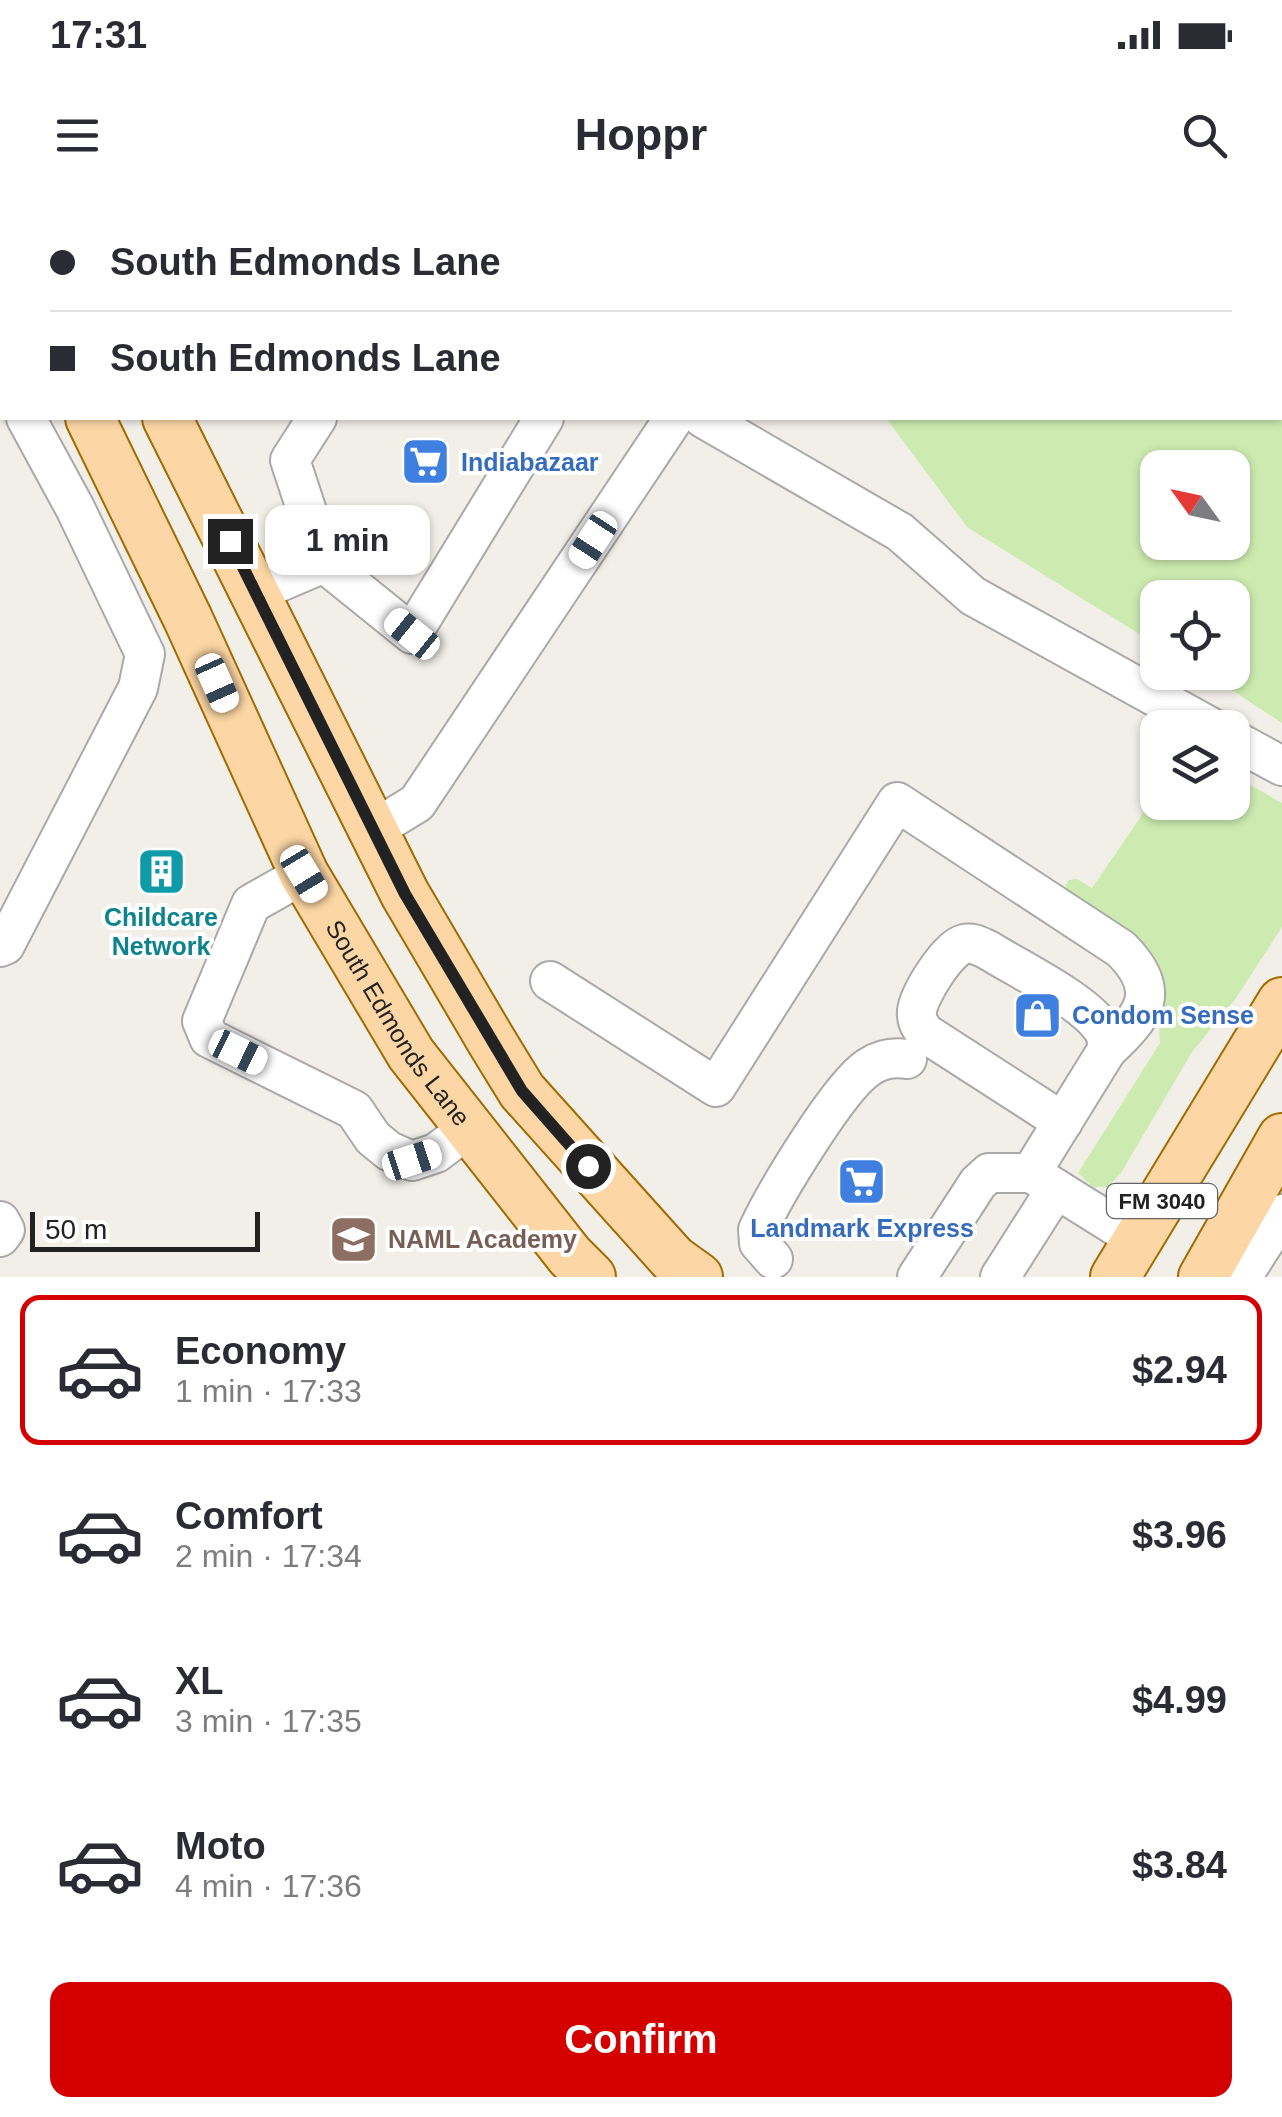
<!DOCTYPE html>
<html lang="en">
<head>
<meta charset="utf-8">
<style>
  :root { --surface:#fff; --page:#f2f2f3; --text:#2b2b33; --muted:#7c7c81; --line:#e1e1e2; --accent:#d40000 }
  body { margin:0; font-family:Helvetica,sans-serif; background:var(--page); color:var(--text); height:100vh; display:flex; flex-direction:column; font-size:38px; white-space:nowrap }
  * { box-sizing:border-box; margin:0 }
  p { font-size:32px; color:var(--muted) }
  .icon { flex:none; width:55px; height:55px; fill:none; stroke:currentColor; stroke-width:2; stroke-linecap:round; stroke-linejoin:round }
  .map { position:relative; height:1077px; overflow:hidden }
  .sheet { display:flex; flex-direction:column; background:var(--surface); flex:1 }
  .sheet>* { flex:none }
  .hud { position:absolute; left:0px; top:0px; width:1282px; height:220px; box-shadow:0 2px 8px #0004; display:grid; align-content:center; height:220px; padding:0 50px; background:var(--surface) }
  .needle { width:65px; rotate:303deg }
  .controls { position:absolute; left:1140px; top:250px; display:grid; gap:20px }
  .controls a { display:grid; place-items:center; width:110px; height:110px; border-radius:20px; background:var(--surface); box-shadow:0 2px 8px #0004; font-size:50px }
  .scale { position:absolute; left:30px; bottom:25px; width:230px; box-sizing:border-box; padding-left:10px; border:5px solid #222; border-top:0; font-size:28px; line-height:35px; white-space:nowrap; color:#222; -webkit-text-stroke:8px #fff; paint-order:stroke }
  .end { position:absolute; width:45px; height:45px; margin:-22px; border:12px solid #222; background:#fff; box-shadow:0 0 0 5px #fff }
  .from { border-radius:50% }
  .bubble { position:absolute; height:70px; border-radius:20px; background:var(--surface); box-shadow:0 2px 8px #0004; font-size:32px; font-weight:600; line-height:70px; text-align:center }
  .car { position:absolute; width:30px; height:60px; margin:-30px -15px; border-radius:12px; box-shadow:0 0 8px 2px #0007; background:linear-gradient(#fff 24%,#345 0 40%,#fff 0 76%,#345 0 86%,#fff 0) }
  .hud b { display:flex; align-items:center; gap:35px; height:95px; font-size:38px }
  .hud b+b { border-top:2px solid var(--line) }
  .hud i { width:25px; height:25px; background:var(--text) }
  ul { padding:18px 0 0; list-style:none }
  li { display:flex; align-items:center; gap:30px; height:150px; margin:0 20px 15px; padding:0 30px; border:5px solid transparent; border-radius:20px }
  li div { flex:1 }
  li b { display:block; font-size:38px }
  li em { font-style:normal; font-weight:600 }
  li.on { border-color:var(--accent) }
  li>.icon { width:90px; height:90px; stroke-width:1.5 }
  .button { display:flex; gap:20px; margin-top:auto; padding:20px 50px }
  .button a { flex:1; height:115px; border-radius:20px; background:var(--accent); color:#fff; font-size:40px; font-weight:600; line-height:115px; text-align:center }
  .status { display:flex; justify-content:space-between; align-items:center; height:70px; padding:0 50px; background:var(--surface); direction:ltr }
  .status svg { height:28px; fill:currentColor }
  header { display:flex; justify-content:space-between; align-items:center; height:130px; padding:0 50px; background:var(--surface); font-size:45px; font-weight:600 }
  .map>svg:first-child { display:block }
  .grass { fill:#cdebb0; fill-rule:evenodd }
  .lines { fill:none; stroke-linecap:round; stroke-linejoin:round }
  .minor-casing { stroke:#a9a9a9; stroke-width:42 }
  .major-casing { stroke:#a06b00; stroke-width:52 }
  .minor { stroke:#fff; stroke-width:38 }
  .major { stroke:#fcd6a4; stroke-width:48 }
  .route { stroke:#222; stroke-width:12 }
  .labels { text-anchor:middle; stroke-width:8; stroke-linejoin:round; paint-order:stroke }
  .shield { fill:#fff; stroke:#646464; stroke-width:2.5 }
  .shield-label { font-size:22px; font-weight:bold; fill:#222 }
  .shop-label { font-size:25px; font-weight:bold; fill:#366cbe; stroke:#fff; text-anchor:start }
  .culture-label { font-size:25px; font-weight:bold; fill:#0d838f; stroke:#fff }
  .street-label { font-size:25px; fill:#222; stroke:#fff }
  .education-label { font-size:25px; font-weight:bold; fill:#785e54; stroke:#fff; text-anchor:start }
</style>
</head>
<body>
<div class="status"><b>17:31</b><svg viewBox="0 0 49 12"><path d="M0 12V9h3v3zM5 12V6h3v6zM10 12V3h3v9zM15 12V0h3v12zM26 1h20v11H26zM47 4h2v5h-2z"/></svg></div>
<header><svg class="icon" aria-label="menu" viewBox="0 0 24 24"><path d="M4 6h16M4 12h16M4 18h16"/></svg>Hoppr<svg class="icon" aria-label="search" viewBox="0 0 24 24"><circle cx="10" cy="10" r="6"/><path d="M15 15l6 6"/></svg></header>
<div class="map">
<svg width="1282" height="1077" viewBox="0 0 1282 1077">
  <rect width="100%" height="100%" fill="#f2efe9"/>
  <g class="grass">
    <path d="M743 0H1282V523L1206 473 1232 472V398H1158L1157 445 967 327 886 218H1280V2H741ZM1158 268H1232V342H1158Z"/>
    <path d="M1233 575 1282 603V727L1236 798 1192 852 1121 973 1108 987H1093L1078 973 1160 843C1158 824 1162 806 1163 787 1164 740 1105 715 1071 694L1065 686 1069 680 1077 679 1092 688 1157 593 1158 602H1232Z"/>
  </g>
  <g class="lines">
    <defs>
      <g id="minor">
        <path d="M392 0 396 2"/>
        <path d="M190 2 191 0"/>
        <path d="M729 2 730 0"/>
        <path d="M0 170 2 174"/>
        <path d="M317 218 290 260 324 363 412 434 544 218"/>
        <path d="M703 218 900 332 973 396 1212 528"/>
        <path d="M254 393 324 363"/>
        <path d="M1232 539 1282 566"/>
        <path d="M373 630 417 603 674 218"/>
        <path d="M304 674 251 704 202 821 209 838 354 910 373 938 389 951 412 961 436 953 468 929"/>
        <path d="M0 747 5 745 138 488 145 454 75 308 26 218"/>
        <path d="M550 781 716 887 897 602 1121 749C1163 791 1145 815 1107 850"/>
        <path d="M1063 922 925 833C920 826 916 821 917 811 919 794 948 748 964 744 973 742 979 746 988 750 1018 769 1081 799 1101 827 1107 834 1107 841 1107 850L1031 973 1138 1040"/>
        <path d="M0 1021 5 1030 0 1037"/>
        <path d="M773 1059 759 1043 758 1030C774 995 839 886 869 867 881 859 893 857 907 859"/>
        <path d="M917 1077 978 983 989 973H1031"/>
        <path d="M1000 1077 1056 989"/>
        <path d="M1242 1077 1282 1014"/>
      </g>
      <g id="major">
        <path d="M31 0 33 2"/>
        <path d="M0 67 2 70"/>
        <path id="s1" d="M90 218 188 419 304 674 411 854 570 1056 591 1077"/>
        <path d="M167 218 405 694 492 842 522 891 673 1059 698 1077"/>
        <path d="M1115 1077 1282 802"/>
        <path d="M1203 1077 1282 938"/>
      </g>
    </defs>
    <use href="#minor" class="minor-casing"/>
    <use href="#major" class="major-casing"/>
    <use href="#minor" class="minor"/>
    <use href="#major" class="major"/>
  </g>
  <g class="lines">
    <path class="route" d="M230 341 405 694 522 891 588 966"/>
  </g>
  <defs>
    <symbol id="supermarket-square" viewBox="-11 -11 22 22"><rect x="-9" y="-9" width="18" height="18" rx="4" fill="#3f7fe0" stroke="#fff"/><path d="M-6-5.5h2.5l.6 2H6L4.5 2H-2.5L-4.4-4H-6ZM-1.5 3.2a1.3 1.3 0 1 0 .1 0ZM3 3.2a1.3 1.3 0 1 0 .1 0Z" fill="#fff"/></symbol>
    <symbol id="building-square" viewBox="-11 -11 22 22"><rect x="-9" y="-9" width="18" height="18" rx="4" fill="#0f9aa8" stroke="#fff"/><path d="M-4-6H4V6H1V3H-1V6H-4ZM-2.5-4.3h1.7v1.8h-1.7ZM.8-4.3h1.7v1.8H.8ZM-2.5-1h1.7V.8h-1.7ZM.8-1h1.7V.8H.8Z" fill="#fff"/></symbol>
    <symbol id="shop-square" viewBox="-11 -11 22 22"><rect x="-9" y="-9" width="18" height="18" rx="4" fill="#3f7fe0" stroke="#fff"/><path d="M-5-2.5h2.3a2.7 3.5 0 0 1 5.4 0H5L5.5 6h-11ZM-1.5-2.5h3a1.5 2.3 0 0 0-3 0Z" fill="#fff"/></symbol>
    <symbol id="school-square" viewBox="-11 -11 22 22"><rect x="-9" y="-9" width="18" height="18" rx="4" fill="#8d6e63" stroke="#fff"/><path d="M0-5L7-2L0 1L-7-2ZM-4 1L0 2.5L4 1V4Q0 6-4 4Z" fill="#fff"/></symbol>
  </defs>
  <g fill-rule="evenodd">
    <use href="#supermarket-square" x="398" y="234" width="55" height="55"/>
    <use href="#building-square" x="134" y="644" width="55" height="55"/>
    <use href="#shop-square" x="1010" y="788" width="55" height="55"/>
    <use href="#supermarket-square" x="834" y="954" width="55" height="55"/>
    <use href="#school-square" x="326" y="1012" width="55" height="55"/>
  </g>
  <g class="labels">
    <rect class="shield" x="1107" y="984" width="110" height="34" rx="8"/>
    <g class="shield-label">
      <text x="1162" y="1009">FM 3040</text>
    </g>
    <g class="shop-label">
      <text x="461" y="271">Indiabazaar</text>
      <text x="1072" y="824">Condom Sense</text>
      <text x="862" y="1037" text-anchor="middle">Landmark Express</text>
    </g>
    <g class="culture-label">
      <text x="161" y="726">Childcare<tspan x="161" dy="29">Network</tspan></text>
    </g>
    <g class="street-label">
      <text dy="9" stroke="none"><textPath href="#s1" startOffset="680">South Edmonds Lane</textPath></text>
    </g>
    <g class="education-label">
      <text x="388" y="1048">NAML Academy</text>
    </g>
  </g>
</svg>
<div class="controls">
<a><svg class="needle" viewBox="-14 -14 28 28"><path d="M0-13l5 13h-10z" fill="#e53935"/><path d="M0 13l5-13h-10z" fill="#7c7c81"/></svg></a>
<a><svg class="icon" aria-label="locate" viewBox="0 0 24 24"><circle cx="12" cy="12" r="6"/><path d="M12 2v4M12 18v4M2 12h4M18 12h4"/></svg></a>
<a><svg class="icon" aria-label="layers" viewBox="0 0 24 24"><path d="M12 4l9 5-9 5-9-5zM3 14l9 5 9-5"/></svg></a>
</div>
<div class="scale">50 m</div>
<i class="end from" style="left:588px;top:966px"></i>
<i class="end" style="left:230px;top:341px"></i>
<div class="bubble" style="left:265px;top:305px;width:165px">1 min</div>
<i class="car" style="left:593px;top:340px;rotate:213deg"></i>
<i class="car" style="left:412px;top:434px;rotate:309deg"></i>
<i class="car" style="left:217px;top:483px;rotate:156deg"></i>
<i class="car" style="left:304px;top:674px;rotate:149deg"></i>
<i class="car" style="left:238px;top:852px;rotate:116deg"></i>
<i class="car" style="left:412px;top:960px;rotate:72deg"></i>
<div class="hud">
<b><i class="from"></i>South Edmonds Lane</b>
<b><i></i>South Edmonds Lane</b>
</div>
</div>
<section class="sheet">
<ul>
<li class="on"><svg class="icon" aria-label="car" viewBox="0 0 24 24"><path d="M5 17H2v-5l4-1 3-4h7l3 4 3 1v5h-3M9 17h6M6 11h13"/><circle cx="7" cy="17" r="2"/><circle cx="17" cy="17" r="2"/></svg><div><b>Economy</b><p>1 min · 17:33</p></div><em>$2.94</em></li>
<li><svg class="icon" aria-label="car" viewBox="0 0 24 24"><path d="M5 17H2v-5l4-1 3-4h7l3 4 3 1v5h-3M9 17h6M6 11h13"/><circle cx="7" cy="17" r="2"/><circle cx="17" cy="17" r="2"/></svg><div><b>Comfort</b><p>2 min · 17:34</p></div><em>$3.96</em></li>
<li><svg class="icon" aria-label="car" viewBox="0 0 24 24"><path d="M5 17H2v-5l4-1 3-4h7l3 4 3 1v5h-3M9 17h6M6 11h13"/><circle cx="7" cy="17" r="2"/><circle cx="17" cy="17" r="2"/></svg><div><b>XL</b><p>3 min · 17:35</p></div><em>$4.99</em></li>
<li><svg class="icon" aria-label="car" viewBox="0 0 24 24"><path d="M5 17H2v-5l4-1 3-4h7l3 4 3 1v5h-3M9 17h6M6 11h13"/><circle cx="7" cy="17" r="2"/><circle cx="17" cy="17" r="2"/></svg><div><b>Moto</b><p>4 min · 17:36</p></div><em>$3.84</em></li>
</ul>
<div class="button"><a>Confirm</a></div>
</section>
</body>
</html>
